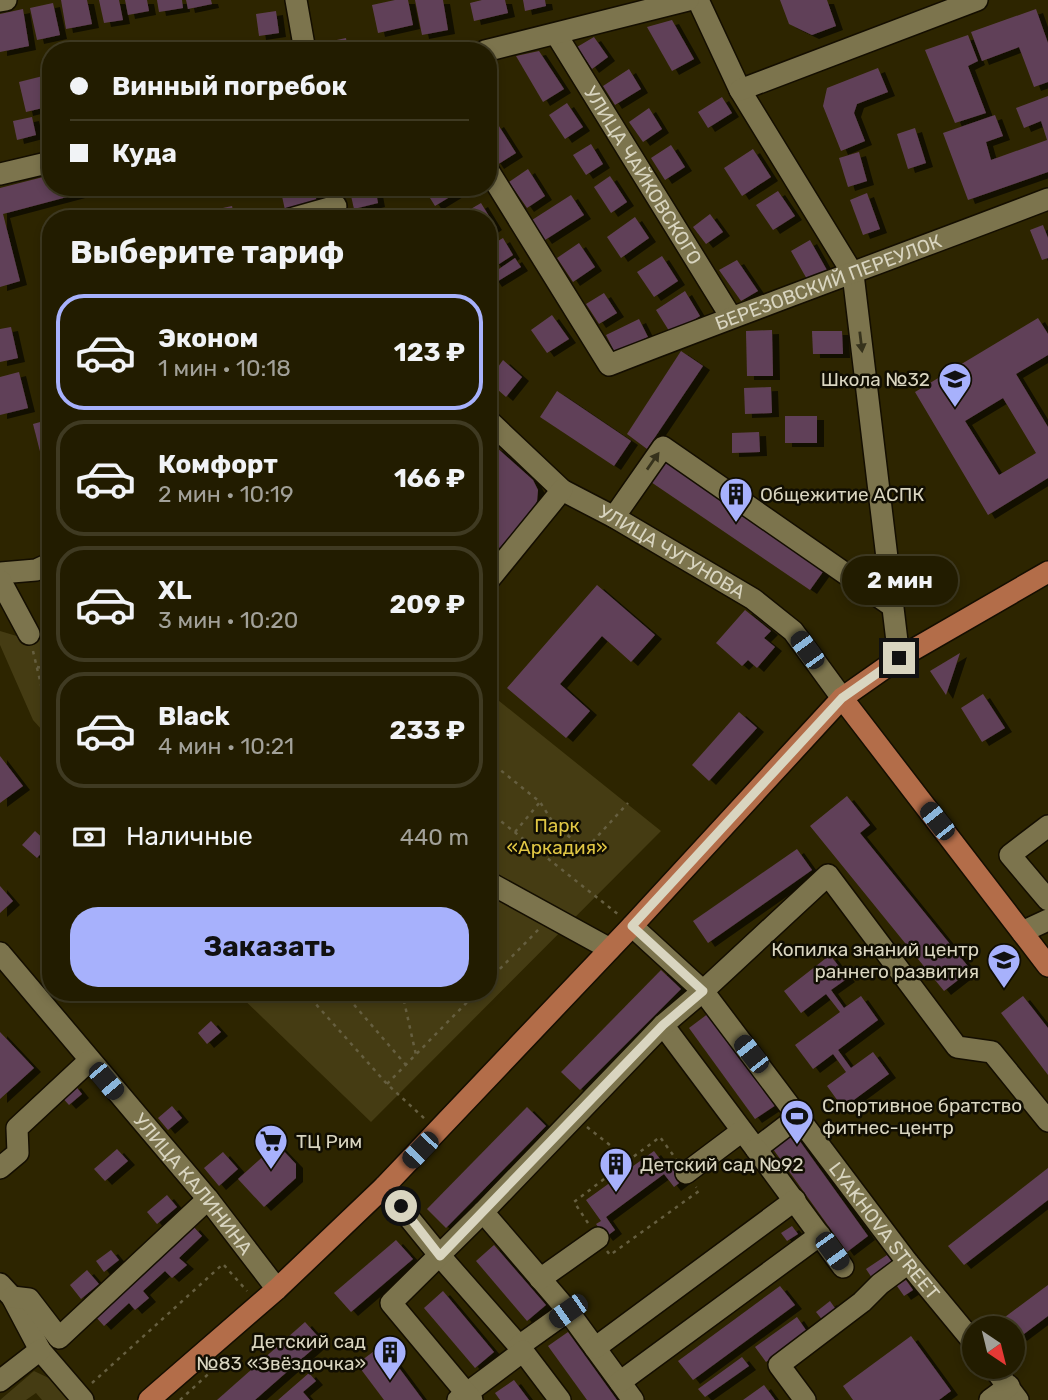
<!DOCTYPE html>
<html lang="ru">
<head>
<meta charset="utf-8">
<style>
  :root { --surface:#221c00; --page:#2e290f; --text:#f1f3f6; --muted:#a2a199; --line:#3f3a22; --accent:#a7b1fc }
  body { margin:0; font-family:Rubik,sans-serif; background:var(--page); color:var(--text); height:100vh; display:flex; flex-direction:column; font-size:26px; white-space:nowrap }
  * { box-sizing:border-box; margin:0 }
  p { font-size:23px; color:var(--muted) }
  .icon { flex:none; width:38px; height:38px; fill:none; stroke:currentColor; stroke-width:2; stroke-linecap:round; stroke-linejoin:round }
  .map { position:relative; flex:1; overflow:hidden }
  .side { position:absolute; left:42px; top:210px; width:455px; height:791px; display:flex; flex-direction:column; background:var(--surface); border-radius:28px; box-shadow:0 4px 10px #0003,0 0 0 2px var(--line) }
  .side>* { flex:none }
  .guide { position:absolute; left:42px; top:42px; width:455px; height:154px; border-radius:28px; box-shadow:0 4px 10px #0003,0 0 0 2px var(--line); display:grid; align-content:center; height:154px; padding:0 28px; background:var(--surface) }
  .needle { width:46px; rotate:145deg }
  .buttons { position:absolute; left:962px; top:1316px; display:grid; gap:14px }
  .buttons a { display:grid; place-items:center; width:63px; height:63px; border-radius:50%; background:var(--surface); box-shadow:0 4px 10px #0003,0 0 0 2px var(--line); font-size:35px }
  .end { position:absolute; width:32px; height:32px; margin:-16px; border:9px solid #d9d5c0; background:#111; box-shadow:0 0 0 4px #111 }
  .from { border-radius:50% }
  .bubble { position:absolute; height:49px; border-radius:24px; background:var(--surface); box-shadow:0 4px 10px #0003,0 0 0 2px var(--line); font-size:23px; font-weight:700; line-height:49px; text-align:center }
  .car { position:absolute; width:21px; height:42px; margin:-21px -10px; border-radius:9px; box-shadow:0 0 5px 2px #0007; background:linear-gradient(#222 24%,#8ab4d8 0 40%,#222 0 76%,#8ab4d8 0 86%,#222 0) }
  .guide b { display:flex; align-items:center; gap:24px; height:66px; font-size:26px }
  .guide b+b { border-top:2px solid var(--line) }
  .guide i { width:18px; height:18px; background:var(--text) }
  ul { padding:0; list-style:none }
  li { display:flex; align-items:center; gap:21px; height:116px; margin:0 14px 10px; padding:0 14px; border:4px solid var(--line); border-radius:28px }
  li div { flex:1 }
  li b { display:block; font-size:26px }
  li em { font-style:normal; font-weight:700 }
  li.on { border-color:var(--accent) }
  li>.icon { width:63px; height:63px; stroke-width:1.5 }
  h2 { padding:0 28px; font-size:32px; line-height:84px }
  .pay { display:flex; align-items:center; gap:18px; height:77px; padding:0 28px; font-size:26px }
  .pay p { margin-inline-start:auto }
  .primary-button { display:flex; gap:14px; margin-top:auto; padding:14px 28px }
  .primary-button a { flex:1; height:80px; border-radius:28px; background:var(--accent); color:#111; font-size:28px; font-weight:700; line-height:80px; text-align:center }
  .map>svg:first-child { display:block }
  .green { fill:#453c13 }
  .building { fill:#614158; fill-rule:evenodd; filter:url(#shadow) }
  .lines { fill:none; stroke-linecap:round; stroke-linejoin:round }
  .minor-casing { stroke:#140e00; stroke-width:24 }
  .major-casing { stroke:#140e00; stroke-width:24 }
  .path { stroke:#665f40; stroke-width:2.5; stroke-dasharray:3.5 5; stroke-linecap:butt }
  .minor { stroke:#7c744d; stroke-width:21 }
  .major { stroke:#b36d49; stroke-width:21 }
  .oneway { fill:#36321c }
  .route { stroke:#d9d5c0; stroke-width:9 }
  .labels { text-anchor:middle; stroke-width:5; stroke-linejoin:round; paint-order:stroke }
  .street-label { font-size:19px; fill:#d9d5c0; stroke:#110e02 }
  .poi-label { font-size:19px; fill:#d9d5c0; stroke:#110e02; text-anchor:start }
  .park-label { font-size:19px; fill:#e0c644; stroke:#110e02 }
</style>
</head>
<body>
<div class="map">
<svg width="1048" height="1400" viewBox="0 0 1048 1400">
  <defs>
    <filter id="shadow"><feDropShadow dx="7" dy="4" stdDeviation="0" flood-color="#0009"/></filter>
  </defs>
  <rect width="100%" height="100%" fill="#2d2500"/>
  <g class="green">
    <path d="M45 623 51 637V740L33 720 0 645V631L20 637 38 632Z"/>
    <path d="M488 692 661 831 371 1122 236 992H488Z"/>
    <path d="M34 1371 53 1380 68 1400H42L36 1393 26 1400H0Z"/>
  </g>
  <g class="building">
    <path d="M61 0H87L92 24 66 29Z"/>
    <path d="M99 0H119L123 20 104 23Z"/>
    <path d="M125 0H147L149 11 128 15Z"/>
    <path d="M157 0H182L183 8 159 12Z"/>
    <path d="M186 0H211L212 4 188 9Z"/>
    <path d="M395 0H408L413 25 378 33 372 5Z"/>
    <path d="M415 0H443L448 30 422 35Z"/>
    <path d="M482 0H505L508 13 474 21 470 3Z"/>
    <path d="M523 0H545L546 6 525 11Z"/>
    <path d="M780 0H827L836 26 812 35 789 24Z"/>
    <path d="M53 3 60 35 37 40 30 8Z"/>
    <path d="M23 9 29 46 0 52V14Z"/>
    <path d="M1036 9 1048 43V82L1034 87 1019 47 982 61 971 32Z"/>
    <path d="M276 11 279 33 259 36 256 14Z"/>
    <path d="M672 20 694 59 672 71 647 27Z"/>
    <path d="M968 35 978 61 968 66 986 113 955 123 925 50Z"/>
    <path d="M594 37 608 57 592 69 577 47Z"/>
    <path d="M346 38 348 51H314L313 45Z"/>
    <path d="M539 51 564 89 543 102 516 56Z"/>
    <path d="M878 68 888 92 857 104 854 113 865 141 841 151 823 106 827 88Z"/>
    <path d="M629 69 641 89 615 105 603 86Z"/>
    <path d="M51 74V106L26 112 19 82Z"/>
    <path d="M1048 96V172L968 200 943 133 995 115 1003 136 986 142 991 160 1047 140 1041 121 1024 128 1016 108Z"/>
    <path d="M722 97 732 113 708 128 698 112Z"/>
    <path d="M567 103 583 127 565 139 549 115Z"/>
    <path d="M649 108 662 129 643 142 629 122Z"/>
    <path d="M32 117 36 135 17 140 13 121Z"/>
    <path d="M497 123 516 153 497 165 488 151V129Z"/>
    <path d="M915 128 926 163 908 169 897 134Z"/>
    <path d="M591 144 603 164 586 175 573 155Z"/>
    <path d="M671 145 685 167 665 180 651 158Z"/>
    <path d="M753 149 771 177 742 196 724 168Z"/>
    <path d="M859 152 867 181 848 187 839 158Z"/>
    <path d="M528 169 545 196 527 208 509 182Z"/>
    <path d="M51 175V187L101 188 3 214 20 281 0 287V188Z"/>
    <path d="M610 176 627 202 611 213 594 187Z"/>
    <path d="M280 187H313L317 202 285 210Z"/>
    <path d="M349 187H375L378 203 354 209Z"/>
    <path d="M429 187H466L435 206 425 190Z"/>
    <path d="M778 191 795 216 773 230 756 205Z"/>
    <path d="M867 193 880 229 863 235 850 200Z"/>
    <path d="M571 195 584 215 545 240 532 220Z"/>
    <path d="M481 203 495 226 488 231V219H468L464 213Z"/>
    <path d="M232 206 235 219H202L200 213Z"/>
    <path d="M710 214 723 232 706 244 693 227Z"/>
    <path d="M635 217 649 238 621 258 607 237Z"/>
    <path d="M1043 225 1048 238V258L1042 260 1030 230Z"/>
    <path d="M503 238 513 255 496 266 488 254V247Z"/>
    <path d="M810 240 828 272 808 281 791 251Z"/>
    <path d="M579 243 595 267 573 282 557 258Z"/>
    <path d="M662 256 678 281 654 297 637 272Z"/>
    <path d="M515 258 521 267 495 283 490 275Z"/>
    <path d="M737 260 758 291 741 301 719 270Z"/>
    <path d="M685 291 700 316 671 334 656 310Z"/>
    <path d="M604 293 617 313 599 324 586 304Z"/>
    <path d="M552 315 569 339 547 353 531 330Z"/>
    <path d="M1038 318 1048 334V355L1016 374 1048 427V478L988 515 915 392ZM1003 398 1036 453 999 475 965 421Z"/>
    <path d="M639 319 648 337 615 353 606 335Z"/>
    <path d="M11 327 18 358 0 362V329Z"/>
    <path d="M772 330 773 376H747L746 331Z"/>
    <path d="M812 331H842L843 354H813Z"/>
    <path d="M681 351 703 366 647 449 627 434Z"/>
    <path d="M503 360 522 377 506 397 488 381Z"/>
    <path d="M19 372 28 408 0 415V377Z"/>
    <path d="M771 387 772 413 745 414 744 388Z"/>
    <path d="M557 391 631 441 614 466 540 417Z"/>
    <rect x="785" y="416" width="32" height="27"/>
    <path d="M51 419V491H50L33 424Z"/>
    <path d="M759 432 760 452 732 453V433Z"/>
    <path d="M488 445 496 447 533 480 538 490 537 501 530 515 488 560V502L491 499 488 496Z"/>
    <path d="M662 459 825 569 810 590 648 480Z"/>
    <path d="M597 585 655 635 631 662 602 636 560 684 590 711 566 738 507 688Z"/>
    <path d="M745 610 771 631 764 638 775 647 757 668 748 660 742 666 716 643Z"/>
    <path d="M960 653 946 695 930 671Z"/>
    <path d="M983 694 1005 728 982 742 961 708Z"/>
    <path d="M739 712 757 728 709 781 692 765Z"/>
    <path d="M0 756 23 786 0 803Z"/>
    <path d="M847 796 870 825 860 833 971 970 944 991 810 826Z"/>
    <path d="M35 831 49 844 37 858 22 845Z"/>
    <path d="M797 849 812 870 708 943 693 921Z"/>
    <path d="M0 886 13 901 0 913Z"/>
    <path d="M830 955 848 978 831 990 844 1008 861 996 878 1020 838 1050 851 1068 873 1052 889 1074 843 1108 827 1086 846 1072 833 1054 813 1069 795 1045 840 1012 826 994 801 1013 784 991Z"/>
    <path d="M661 970 681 989 580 1090 561 1072Z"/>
    <path d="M1023 996 1048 1028V1075L1001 1013Z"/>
    <path d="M709 1013 776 1105 755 1119 689 1028Z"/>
    <path d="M211 1021 221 1032 207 1044 198 1033Z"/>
    <path d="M0 1032 34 1068 0 1099Z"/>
    <path d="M74 1084 82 1094 69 1105 60 1095Z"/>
    <path d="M172 1106 182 1118 168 1130 158 1118Z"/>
    <path d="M527 1107 546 1126 446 1228 427 1209Z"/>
    <path d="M794 1133 868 1236 847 1252 773 1149Z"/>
    <path d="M277 1144 296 1164V1178L264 1207 238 1179Z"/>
    <path d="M117 1149 128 1161 105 1181 94 1169Z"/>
    <path d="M654 1151 669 1171 674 1167 683 1180 674 1187 664 1174 606 1217 615 1230 606 1237 596 1224 601 1221 586 1200Z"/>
    <path d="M223 1152 238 1169 219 1186 204 1168Z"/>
    <path d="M1048 1168V1200L964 1265 948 1246Z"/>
    <path d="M167 1195 177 1207 157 1224 147 1212Z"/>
    <path d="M193 1226 202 1236 179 1258 187 1265 172 1278 165 1271 143 1291 149 1298 135 1310 129 1303 104 1326 95 1316Z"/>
    <path d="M792 1226 798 1234 787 1241 781 1233Z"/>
    <path d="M396 1240 413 1259 351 1312 334 1293Z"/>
    <path d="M494 1245 546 1305 527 1321 476 1261Z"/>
    <path d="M111 1250 119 1260 104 1272 96 1261Z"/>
    <path d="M887 1255 894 1263 872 1278 866 1269Z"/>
    <path d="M87 1270 99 1284 81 1299 70 1285Z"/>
    <path d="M906 1280 913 1290 904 1296 897 1286Z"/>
    <path d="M1048 1285V1316L1020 1337 1005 1317Z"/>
    <path d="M780 1286 795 1305 693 1380 678 1361Z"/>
    <path d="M443 1291 494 1352 475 1368 424 1308Z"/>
    <path d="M830 1301 837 1311 824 1322 816 1312Z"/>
    <path d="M797 1317 808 1333 766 1362 755 1347Z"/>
    <path d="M305 1322 322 1341 255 1400H217Z"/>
    <path d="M568 1332 617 1400H587L548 1346Z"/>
    <path d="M911 1336 951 1391 939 1400H853L843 1386Z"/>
    <path d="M382 1345 423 1400H384L357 1364Z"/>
    <path d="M742 1357 749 1366 705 1397 698 1389Z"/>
    <path d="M309 1373 316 1381 303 1392 310 1400H278Z"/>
    <path d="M514 1380 529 1400H500L495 1393Z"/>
    <path d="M764 1385 775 1400H743Z"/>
  </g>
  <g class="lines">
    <defs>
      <g id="minor">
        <path d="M296 0 305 51"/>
        <path d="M698 0 740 90 853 274 899 658"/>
        <path d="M0 1 6 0"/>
        <path id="s1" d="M556 34 731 317"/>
        <path d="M485 51 688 0"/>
        <path d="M740 90 977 0"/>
        <path id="s2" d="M488 170 609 365C755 308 902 255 1048 199"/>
        <path d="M0 174 51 162"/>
        <path d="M290 219 336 206"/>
        <path id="s3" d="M488 420 562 490 614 517 753 599 793 631 842 698"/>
        <path d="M614 517 663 447 892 606"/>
        <path d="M0 573 36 570 51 563"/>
        <path d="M0 580 29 634"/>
        <path d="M488 581 562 490"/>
        <path d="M1048 826 1010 855 1048 900"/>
        <path d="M488 882 610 949"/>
        <path id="s4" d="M632 926 703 991 908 1263 975 1344"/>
        <path d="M1022 932 1048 920"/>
        <path id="s5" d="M0 953 208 1199 277 1289"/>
        <path d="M663 1025 756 1149 799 1116"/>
        <path d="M756 1149 843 1267"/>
        <path d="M0 1168 18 1153 17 1128 89 1061"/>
        <path d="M686 1173 742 1131"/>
        <path d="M384 1187 440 1256 519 1346 560 1400"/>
        <path d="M483 1212 568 1311 633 1400"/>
        <path d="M540 1279 598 1238"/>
        <path d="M0 1284 12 1297 40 1350 83 1400"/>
        <path d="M12 1297 29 1299 59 1338 208 1199"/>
        <path d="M519 1346 568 1311"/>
        <path d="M595 1348 795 1200"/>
        <path d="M993 1367 1018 1400"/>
        <path d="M0 1381 40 1350"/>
        <path d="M620 1382 820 1235"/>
        <path d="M458 1400 523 1351"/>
        <path d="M472 1400 391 1303 483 1212 663 1025 703 991 828 875 957 1047 992 1052 1048 1121"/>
        <path d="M805 1400 779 1365 862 1302 880 1284 908 1263"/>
        <path d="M990 1400 1009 1386"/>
      </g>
      <g id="major">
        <path d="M842 698 1048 966"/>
        <path d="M149 1400 277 1289 384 1187 632 926 842 698 899 658 1048 572"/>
      </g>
    </defs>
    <use href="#minor" class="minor-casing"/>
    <use href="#major" class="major-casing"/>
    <g class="path">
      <path d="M33 651 46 706 51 711"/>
      <path d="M37 667 51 669"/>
      <path d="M488 760 540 802 554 824 585 850 628 803"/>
      <path d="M488 811 619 915"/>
      <path d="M515 832 540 802"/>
      <path d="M488 981 540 928"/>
      <path d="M305 992 387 1084 425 1119"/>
      <path d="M343 992 406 1065"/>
      <path d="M402 992 416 1055"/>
      <path d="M387 1084 477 992"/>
      <path d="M587 1127 629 1160 660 1137 676 1159"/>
      <path d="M588 1223 574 1202 629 1160"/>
      <path d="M607 1251 610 1255 699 1191 696 1187"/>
      <path d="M92 1383 223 1264 247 1291"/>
      <path d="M180 1400 216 1367"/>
    </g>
    <use href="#minor" class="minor"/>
    <use href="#major" class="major"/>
  </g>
  <defs><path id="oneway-solid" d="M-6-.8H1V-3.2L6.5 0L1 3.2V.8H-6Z" transform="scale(1.75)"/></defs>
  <g class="oneway">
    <use href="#oneway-solid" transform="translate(861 342) rotate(83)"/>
    <use href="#oneway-solid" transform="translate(653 461) rotate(-55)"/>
  </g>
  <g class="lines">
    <path class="route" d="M401 1206 440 1256 663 1025 703 991 632 926 842 698 899 658"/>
  </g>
  <defs>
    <symbol id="school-pin" viewBox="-11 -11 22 30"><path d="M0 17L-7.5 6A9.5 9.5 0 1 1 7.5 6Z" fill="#a7b1fc" stroke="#110e02"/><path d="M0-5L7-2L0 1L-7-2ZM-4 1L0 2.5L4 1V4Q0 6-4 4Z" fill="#111"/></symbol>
    <symbol id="building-pin" viewBox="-11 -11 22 30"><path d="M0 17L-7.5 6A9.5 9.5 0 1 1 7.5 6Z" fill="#a7b1fc" stroke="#110e02"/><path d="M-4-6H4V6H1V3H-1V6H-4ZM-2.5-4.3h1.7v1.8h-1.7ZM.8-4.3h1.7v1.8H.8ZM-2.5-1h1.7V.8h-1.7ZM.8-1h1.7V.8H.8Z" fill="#111"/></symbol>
    <symbol id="stadium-pin" viewBox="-11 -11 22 30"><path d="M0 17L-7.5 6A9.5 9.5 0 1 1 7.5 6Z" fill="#a7b1fc" stroke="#110e02"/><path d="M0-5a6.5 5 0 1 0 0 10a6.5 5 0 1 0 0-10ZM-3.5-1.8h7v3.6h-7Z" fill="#111"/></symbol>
    <symbol id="supermarket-pin" viewBox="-11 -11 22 30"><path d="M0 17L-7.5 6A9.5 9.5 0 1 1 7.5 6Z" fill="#a7b1fc" stroke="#110e02"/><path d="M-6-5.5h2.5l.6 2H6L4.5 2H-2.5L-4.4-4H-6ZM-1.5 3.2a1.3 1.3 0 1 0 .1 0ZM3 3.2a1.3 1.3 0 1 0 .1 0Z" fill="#111"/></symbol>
  </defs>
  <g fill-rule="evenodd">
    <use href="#school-pin" x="936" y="360" width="38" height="52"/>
    <use href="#building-pin" x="717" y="475" width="38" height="52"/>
    <use href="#school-pin" x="985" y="941" width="38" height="52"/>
    <use href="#stadium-pin" x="778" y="1097" width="38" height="52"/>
    <use href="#supermarket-pin" x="252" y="1122" width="38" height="52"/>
    <use href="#building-pin" x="597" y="1145" width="38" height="52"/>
    <use href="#building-pin" x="371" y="1333" width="38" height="52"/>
  </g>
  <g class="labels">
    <g class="street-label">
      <text dy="7" stroke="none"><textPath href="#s1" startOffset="166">УЛИЦА ЧАЙКОВСКОГО</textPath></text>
      <text dy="7" stroke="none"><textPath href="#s2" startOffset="464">БЕРЕЗОВСКИЙ ПЕРЕУЛОК</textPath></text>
      <text dy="7" stroke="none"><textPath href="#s3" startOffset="228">УЛИЦА ЧУГУНОВА</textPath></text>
      <text dy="7" stroke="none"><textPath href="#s5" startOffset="301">УЛИЦА КАЛИНИНА</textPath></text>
      <text dy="7" stroke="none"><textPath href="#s4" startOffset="397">LYAKHOVA STREET</textPath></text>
    </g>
    <g class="poi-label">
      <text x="930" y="386" text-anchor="end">Школа №32</text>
      <text x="760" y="501">Общежитие АСПК</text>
      <text x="979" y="956" text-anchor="end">Копилка знаний центр<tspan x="979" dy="22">раннего развития</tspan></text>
      <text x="822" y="1112">Спортивное братство<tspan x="822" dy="22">фитнес-центр</tspan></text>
      <text x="296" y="1148">ТЦ Рим</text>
      <text x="640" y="1171">Детский сад №92</text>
      <text x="366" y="1348" text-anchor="end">Детский сад<tspan x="366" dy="22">№83 «Звёздочка»</tspan></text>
    </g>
    <g class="park-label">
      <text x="557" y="832">Парк<tspan x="557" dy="22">«Аркадия»</tspan></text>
    </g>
  </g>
</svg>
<div class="buttons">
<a><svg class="needle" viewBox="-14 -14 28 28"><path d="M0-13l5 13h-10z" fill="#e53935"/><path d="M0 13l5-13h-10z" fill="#a2a199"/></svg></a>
</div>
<i class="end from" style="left:401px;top:1206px"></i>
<i class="end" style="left:899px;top:658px"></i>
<div class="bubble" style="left:842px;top:556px;width:116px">2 мин</div>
<i class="car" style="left:807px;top:650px;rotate:324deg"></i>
<i class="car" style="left:937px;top:821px;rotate:322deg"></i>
<i class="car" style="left:751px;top:1054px;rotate:322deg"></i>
<i class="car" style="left:106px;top:1081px;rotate:140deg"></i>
<i class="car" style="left:420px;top:1150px;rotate:224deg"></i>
<i class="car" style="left:832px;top:1251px;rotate:144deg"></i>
<i class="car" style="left:568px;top:1311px;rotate:235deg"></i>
<div class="guide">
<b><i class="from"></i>Винный погребок</b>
<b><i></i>Куда</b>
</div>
<section class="side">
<h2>Выберите тариф</h2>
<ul>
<li class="on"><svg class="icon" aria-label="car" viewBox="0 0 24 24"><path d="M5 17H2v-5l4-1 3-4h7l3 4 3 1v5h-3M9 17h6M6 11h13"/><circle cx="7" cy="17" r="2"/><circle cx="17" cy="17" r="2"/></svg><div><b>Эконом</b><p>1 мин · 10:18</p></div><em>123 ₽</em></li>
<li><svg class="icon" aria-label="car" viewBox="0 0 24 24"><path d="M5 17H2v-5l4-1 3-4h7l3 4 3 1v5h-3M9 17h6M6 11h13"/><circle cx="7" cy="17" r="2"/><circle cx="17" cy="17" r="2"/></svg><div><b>Комфорт</b><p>2 мин · 10:19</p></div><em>166 ₽</em></li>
<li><svg class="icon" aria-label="car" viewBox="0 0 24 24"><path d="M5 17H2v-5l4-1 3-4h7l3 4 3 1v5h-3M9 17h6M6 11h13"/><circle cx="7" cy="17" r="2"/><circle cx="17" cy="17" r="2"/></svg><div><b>XL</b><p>3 мин · 10:20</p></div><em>209 ₽</em></li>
<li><svg class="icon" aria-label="car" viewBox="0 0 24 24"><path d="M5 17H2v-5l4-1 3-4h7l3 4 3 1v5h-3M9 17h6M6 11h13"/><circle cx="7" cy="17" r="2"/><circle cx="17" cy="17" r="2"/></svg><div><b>Black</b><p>4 мин · 10:21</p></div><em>233 ₽</em></li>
</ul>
<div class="pay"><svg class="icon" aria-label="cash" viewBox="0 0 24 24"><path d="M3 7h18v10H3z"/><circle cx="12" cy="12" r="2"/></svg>Наличные<p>440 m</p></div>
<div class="primary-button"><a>Заказать</a></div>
</section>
</div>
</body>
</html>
